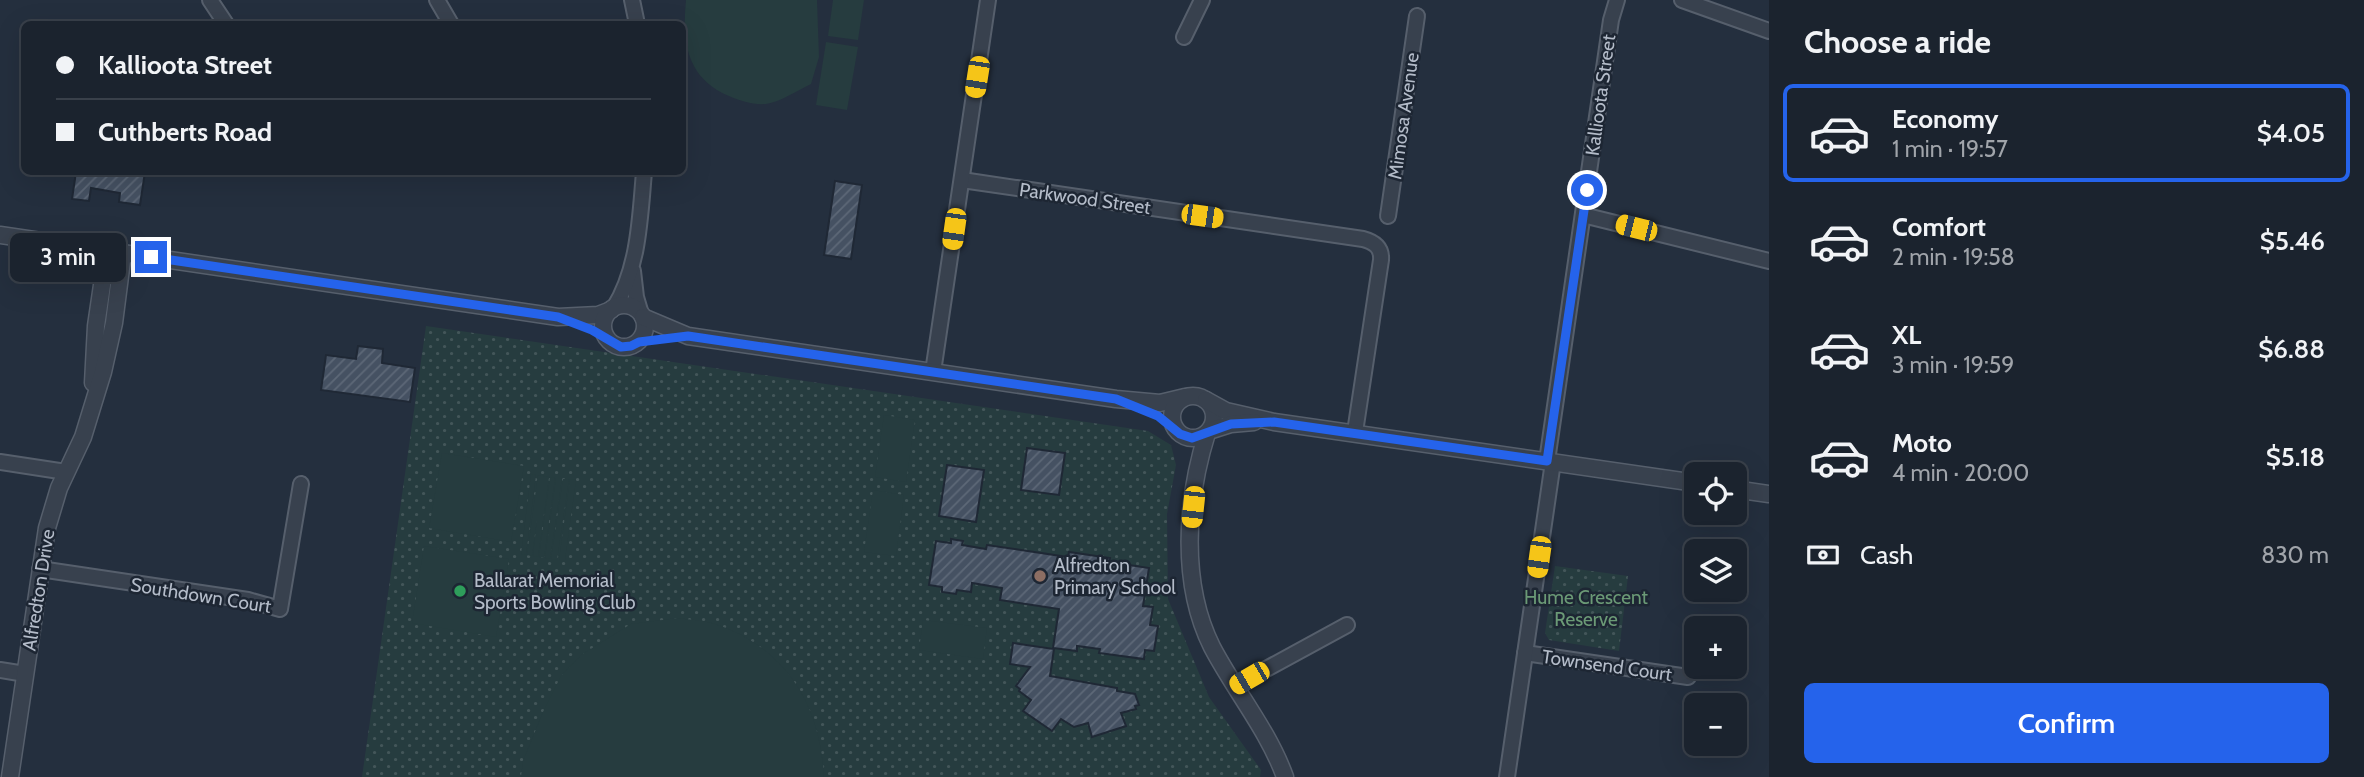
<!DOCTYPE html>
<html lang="en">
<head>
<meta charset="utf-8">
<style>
  :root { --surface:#1b232e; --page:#282f3a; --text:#f1f3f6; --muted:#a0a4aa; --line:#39404a; --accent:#2563eb }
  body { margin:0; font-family:Cabin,sans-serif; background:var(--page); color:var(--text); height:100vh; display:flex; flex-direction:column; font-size:26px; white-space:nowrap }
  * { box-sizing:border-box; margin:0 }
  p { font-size:23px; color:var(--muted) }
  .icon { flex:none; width:38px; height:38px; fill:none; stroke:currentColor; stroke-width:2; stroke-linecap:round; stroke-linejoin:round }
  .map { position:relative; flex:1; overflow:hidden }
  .drawer { display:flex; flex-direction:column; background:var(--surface); width:595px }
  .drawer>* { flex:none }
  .banner { position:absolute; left:21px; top:21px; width:665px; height:154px; border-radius:10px; box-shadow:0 7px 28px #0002,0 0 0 2px var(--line); display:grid; align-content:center; height:154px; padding:0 35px; background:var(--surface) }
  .tools { position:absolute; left:1684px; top:462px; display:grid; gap:14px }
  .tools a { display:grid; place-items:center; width:63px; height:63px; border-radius:10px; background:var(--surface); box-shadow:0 7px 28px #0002,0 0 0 2px var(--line); font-size:35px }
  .end { position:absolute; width:32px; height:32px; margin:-16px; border:9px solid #2563eb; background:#fff; box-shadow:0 0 0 4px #fff }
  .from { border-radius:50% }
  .bubble { position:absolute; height:49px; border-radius:10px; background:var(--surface); box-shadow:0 7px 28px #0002,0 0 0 2px var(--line); font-size:23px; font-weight:600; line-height:49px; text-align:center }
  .car { position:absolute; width:21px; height:42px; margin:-21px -10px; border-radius:9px; box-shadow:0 0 5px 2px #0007; background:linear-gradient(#f5c518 24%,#345 0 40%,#f5c518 0 76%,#345 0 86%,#f5c518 0) }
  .banner b { display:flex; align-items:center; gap:24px; height:66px; font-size:26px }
  .banner b+b { border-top:2px solid var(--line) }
  .banner i { width:18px; height:18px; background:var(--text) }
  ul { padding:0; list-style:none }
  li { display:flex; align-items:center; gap:21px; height:98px; margin:0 14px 10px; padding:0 21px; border:4px solid transparent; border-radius:10px }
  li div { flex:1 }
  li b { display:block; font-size:26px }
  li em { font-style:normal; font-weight:600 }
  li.active { border-color:var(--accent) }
  li>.icon { width:63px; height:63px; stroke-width:1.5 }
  h2 { padding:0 35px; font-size:32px; line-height:84px }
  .pay { display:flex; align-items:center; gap:18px; height:77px; padding:0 35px; font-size:26px }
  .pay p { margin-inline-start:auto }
  .cta { display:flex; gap:14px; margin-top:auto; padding:14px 35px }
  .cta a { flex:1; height:80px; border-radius:10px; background:var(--accent); color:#fff; font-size:28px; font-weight:600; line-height:80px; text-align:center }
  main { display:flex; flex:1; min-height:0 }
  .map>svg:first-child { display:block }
  .green { fill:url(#green-dots) }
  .pitch { fill:#263c3f }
  .building { fill:url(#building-hatch); stroke:#1f2835; stroke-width:2 }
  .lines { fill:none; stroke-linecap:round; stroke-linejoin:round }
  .minor-casing { stroke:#565f6c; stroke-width:18 }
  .tertiary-casing { stroke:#565f6c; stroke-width:19 }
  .minor { stroke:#38414e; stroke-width:14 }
  .tertiary { stroke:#38414e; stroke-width:16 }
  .route { stroke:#2563eb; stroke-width:9 }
  .education-dot { fill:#8d6e63; stroke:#1d2633; stroke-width:2.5 }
  .leisure-dot { fill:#2e9e5b; stroke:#1d2633; stroke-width:2.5 }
  .labels { text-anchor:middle; stroke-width:5; stroke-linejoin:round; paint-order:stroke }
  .street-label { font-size:19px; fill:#b4bcc9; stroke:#1d2633 }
  .poi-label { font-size:19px; fill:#b4bcc9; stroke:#1d2633; text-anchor:start }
  .park-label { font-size:19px; fill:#6b9a76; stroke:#1d2633 }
</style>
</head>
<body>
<main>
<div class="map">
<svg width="1769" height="777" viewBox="0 0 1769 777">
  <defs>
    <pattern id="green-dots" width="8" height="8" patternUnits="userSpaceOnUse" patternTransform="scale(1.75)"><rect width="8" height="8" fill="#263c3f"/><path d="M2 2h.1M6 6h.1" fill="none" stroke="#435659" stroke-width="1.8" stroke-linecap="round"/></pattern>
    <pattern id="building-hatch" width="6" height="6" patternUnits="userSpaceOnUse" patternTransform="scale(1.75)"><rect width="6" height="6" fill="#455162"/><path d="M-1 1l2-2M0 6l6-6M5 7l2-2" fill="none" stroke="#5d6877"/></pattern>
  </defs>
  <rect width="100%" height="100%" fill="#242f3e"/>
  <g class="green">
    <path d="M426 326 1148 431 1171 445 1176 465 1167 514 1168 599 1209 697 1261 770 1260 777H362Z"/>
    <path d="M1555 566 1628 576 1619 651 1549 640 1545 633Z"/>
  </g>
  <g class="pitch">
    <path d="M686 0H817L819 57 811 84C798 90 780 102 766 104 753 105 741 101 729 96 686 78 682 41 686 0Z"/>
    <path d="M833 0H864L858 40 828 36Z"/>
    <path d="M826 42 858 47 847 110 816 105Z"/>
    <path d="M884 415 915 420 906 482 875 477Z"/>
    <path d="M442 453 524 466 511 542 429 528Z"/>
    <path d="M531 474 536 475 526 555 521 554Z"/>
    <path d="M538 475 549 477 538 557 533 556 537 519 532 556 527 555Z"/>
    <path d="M550 477 555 478 544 558 539 557Z"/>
    <path d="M556 478H562L550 559 545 558Z"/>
    <path d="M563 479H569L557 560 551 559Z"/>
    <path d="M570 479 576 480 565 560H559Z"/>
    <path d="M873 490 904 495 896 556 864 552Z"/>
    <path d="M424 546 509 559 496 637 412 623Z"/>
    <path d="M678 618C690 620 704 620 715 624 775 644 811 689 821 750 822 759 824 768 824 777H521L523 761 543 712 561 676 581 655 631 624Z"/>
    <path d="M923 620 987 628 983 659 919 650Z"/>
  </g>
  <g class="building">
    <path d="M76 172H145L140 205 119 202 120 193 91 188 89 201 72 199Z"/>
    <path d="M835 181 862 185 851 259 824 255Z"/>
    <path d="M358 346 383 349 382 363 415 368 410 402 321 390 326 355 356 359Z"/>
    <path d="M1027 448 1065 453 1059 495 1021 490Z"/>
    <path d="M947 465 984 470 976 522 939 516Z"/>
    <path d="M951 539 963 541 962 545 986 549 987 545 1068 557 1069 552 1110 558 1109 562 1149 568 1143 606 1153 607 1150 625 1158 626 1154 651 1145 650 1144 659 1099 653 1100 649 1077 646V651L1053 648 1059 609 1000 600 1002 588 972 583 971 592 957 590 956 594 942 592V587L929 585 936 541 951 543Z"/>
    <path d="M1013 643 1054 649 1050 676 1117 688V691L1135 694 1139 705 1135 706 1136 709 1121 713 1126 726 1092 737 1088 723 1074 727 1061 719 1052 731 1023 711 1031 700 1019 691 1020 689 1016 686 1030 667 1010 664Z"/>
  </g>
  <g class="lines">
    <defs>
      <g id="minor">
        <path d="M210 0 226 24"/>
        <path d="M437 0 451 24"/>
        <path d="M632 0 637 24"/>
        <path d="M1682 0 1769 31"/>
        <path d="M1184 37 1202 0"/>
        <path d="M962 180 1363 239C1374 242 1382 247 1381 260L1355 432"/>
        <path d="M1583 215 1769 261"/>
        <path d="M1388 216 1417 16"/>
        <path d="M633 271 636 297 641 314"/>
        <path d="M614 308C639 268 640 217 644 172"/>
        <path d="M933 372 988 0"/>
        <path d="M1547 461 1611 20 1617 0"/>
        <path d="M0 462 66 472"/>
        <path d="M40 569 248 600 280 609 301 484"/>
        <path d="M1525 653 1688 677"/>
        <path d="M0 670 25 674"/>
        <path d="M1235 686 1347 625"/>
        <path d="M1507 777 1553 462"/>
      </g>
      <g id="tertiary">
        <path d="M0 235 558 317 598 315 611 310"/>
        <circle cx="624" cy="326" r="21"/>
        <path d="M643 317 688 336 1116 399 1160 403 1185 397"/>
        <path d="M93 383 96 326 107 251"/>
        <circle cx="1193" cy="417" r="21"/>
        <path d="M1206 400 1226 411 1274 422 1696 483"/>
        <path d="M1209 431 1231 424 1254 422"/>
        <path d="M1207 433C1186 500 1180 583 1212 647 1235 691 1268 730 1285 777"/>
        <path d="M1734 489 1769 494"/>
        <path d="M10 777 47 528 59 488 83 437 103 372 114 323 123 253"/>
      </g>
    </defs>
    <use href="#minor" class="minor-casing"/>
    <use href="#tertiary" class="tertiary-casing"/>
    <use href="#minor" class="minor"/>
    <use href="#tertiary" class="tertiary"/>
  </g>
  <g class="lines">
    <path class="route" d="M151 257 558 317 592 330 621 347 631 346 639 342 688 336 1116 399 1158 416 1180 434 1192 438 1231 424 1274 422 1547 461 1587 190"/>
  </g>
  <circle class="education-dot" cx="1040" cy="576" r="7"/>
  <circle class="leisure-dot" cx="460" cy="591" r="7"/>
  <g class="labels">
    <g class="street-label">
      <text transform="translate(1600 95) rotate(-82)" y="7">Kallioota Street</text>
      <text transform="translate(1403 116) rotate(-82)" y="7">Mimosa Avenue</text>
      <text transform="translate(1085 198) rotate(8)" y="7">Parkwood Street</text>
      <text transform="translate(38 590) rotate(-81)" y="7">Alfredton Drive</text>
      <text transform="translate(201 595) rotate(9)" y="7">Southdown Court</text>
      <text transform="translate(1607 665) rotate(8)" y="7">Townsend Court</text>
    </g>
    <g class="poi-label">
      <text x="1054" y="572">Alfredton<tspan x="1054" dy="22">Primary School</tspan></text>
      <text x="474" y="587">Ballarat Memorial<tspan x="474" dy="22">Sports Bowling Club</tspan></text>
    </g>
    <g class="park-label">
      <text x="1586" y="604">Hume Crescent<tspan x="1586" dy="22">Reserve</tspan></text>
    </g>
  </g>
</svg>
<div class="tools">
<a><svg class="icon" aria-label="locate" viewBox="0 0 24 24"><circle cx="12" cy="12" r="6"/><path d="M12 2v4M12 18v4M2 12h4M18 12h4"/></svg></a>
<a><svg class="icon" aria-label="layers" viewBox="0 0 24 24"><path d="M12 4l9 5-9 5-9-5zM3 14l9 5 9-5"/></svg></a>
<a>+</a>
<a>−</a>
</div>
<i class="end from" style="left:1587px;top:190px"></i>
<i class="end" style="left:151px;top:257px"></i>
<div class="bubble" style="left:10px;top:233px;width:116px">3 min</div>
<i class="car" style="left:977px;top:77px;rotate:189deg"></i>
<i class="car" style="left:1202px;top:216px;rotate:98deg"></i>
<i class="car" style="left:1636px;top:228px;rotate:284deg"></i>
<i class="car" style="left:954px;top:229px;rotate:188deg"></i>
<i class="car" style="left:1193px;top:507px;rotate:186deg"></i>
<i class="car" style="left:1539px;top:557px;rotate:188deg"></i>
<i class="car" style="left:1249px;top:678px;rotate:240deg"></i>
<div class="banner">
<b><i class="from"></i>Kallioota Street</b>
<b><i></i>Cuthberts Road</b>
</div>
</div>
<section class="drawer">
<h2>Choose a ride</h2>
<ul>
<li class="active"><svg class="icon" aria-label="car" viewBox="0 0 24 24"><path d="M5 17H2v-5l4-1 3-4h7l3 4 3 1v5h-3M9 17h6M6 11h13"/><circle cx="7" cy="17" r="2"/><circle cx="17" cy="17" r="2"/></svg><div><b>Economy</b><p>1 min · 19:57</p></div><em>$4.05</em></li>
<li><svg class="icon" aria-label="car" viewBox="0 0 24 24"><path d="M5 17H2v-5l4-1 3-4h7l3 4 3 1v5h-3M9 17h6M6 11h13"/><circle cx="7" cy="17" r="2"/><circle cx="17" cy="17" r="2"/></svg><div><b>Comfort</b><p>2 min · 19:58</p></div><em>$5.46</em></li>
<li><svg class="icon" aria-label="car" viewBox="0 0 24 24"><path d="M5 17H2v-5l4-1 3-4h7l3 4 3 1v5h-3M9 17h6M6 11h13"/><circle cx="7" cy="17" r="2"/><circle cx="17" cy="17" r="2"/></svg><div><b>XL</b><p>3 min · 19:59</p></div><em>$6.88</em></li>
<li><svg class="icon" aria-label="car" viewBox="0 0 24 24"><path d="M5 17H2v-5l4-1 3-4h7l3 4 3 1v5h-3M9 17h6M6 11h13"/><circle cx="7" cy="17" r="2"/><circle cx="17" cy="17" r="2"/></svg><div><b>Moto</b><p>4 min · 20:00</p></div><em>$5.18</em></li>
</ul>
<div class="pay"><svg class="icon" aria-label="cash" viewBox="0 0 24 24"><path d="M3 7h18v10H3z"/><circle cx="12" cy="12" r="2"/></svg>Cash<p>830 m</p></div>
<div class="cta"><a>Confirm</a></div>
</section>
</main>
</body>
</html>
